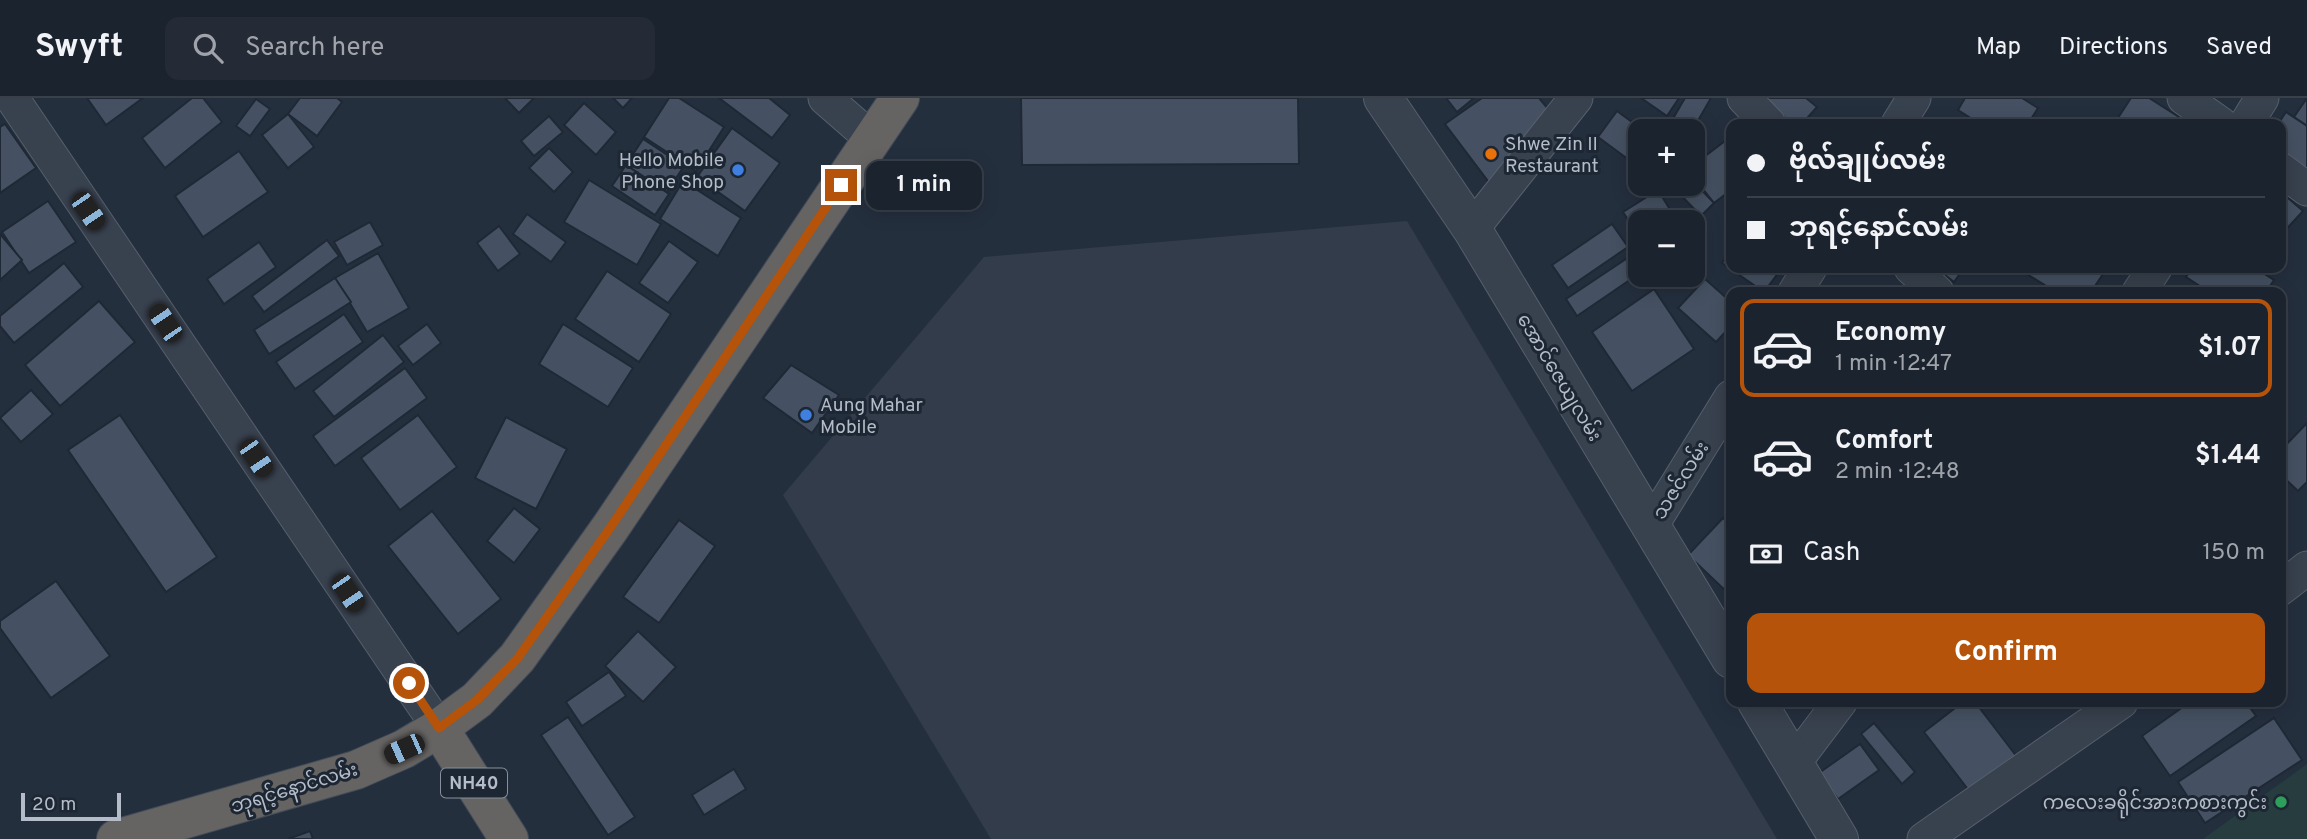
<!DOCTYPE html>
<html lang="en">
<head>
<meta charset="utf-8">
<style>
  :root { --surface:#1b232e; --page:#242b36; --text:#f1f3f6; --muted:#a0a4aa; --line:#39404a; --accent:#b45309 }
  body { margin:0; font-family:Overpass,"Noto Sans Myanmar",sans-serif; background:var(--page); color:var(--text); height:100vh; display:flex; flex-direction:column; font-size:26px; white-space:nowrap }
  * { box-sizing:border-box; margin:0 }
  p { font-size:23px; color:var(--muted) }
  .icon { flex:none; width:38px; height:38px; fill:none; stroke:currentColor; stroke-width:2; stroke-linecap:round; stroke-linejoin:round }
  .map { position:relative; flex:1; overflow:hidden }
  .drawer { position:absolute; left:1726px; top:189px; width:560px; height:420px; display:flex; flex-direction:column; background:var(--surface); border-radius:14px; box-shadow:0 4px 18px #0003,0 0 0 2px var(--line) }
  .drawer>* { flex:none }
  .top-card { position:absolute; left:1726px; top:21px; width:560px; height:154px; border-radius:14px; box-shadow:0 4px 18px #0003,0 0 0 2px var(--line); display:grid; align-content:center; height:154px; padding:0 21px; background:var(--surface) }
  .fabs { position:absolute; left:1628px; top:21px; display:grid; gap:14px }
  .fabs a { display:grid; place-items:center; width:77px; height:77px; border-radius:14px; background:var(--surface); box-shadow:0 4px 18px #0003,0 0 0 2px var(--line); font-size:35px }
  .scale { position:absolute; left:21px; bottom:18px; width:100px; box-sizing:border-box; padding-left:7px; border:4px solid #b4bcc9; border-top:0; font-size:19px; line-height:24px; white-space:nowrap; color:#b4bcc9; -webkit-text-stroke:5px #1d2633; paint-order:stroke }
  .end { position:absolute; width:32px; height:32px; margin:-16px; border:9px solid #b45309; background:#fff; box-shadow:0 0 0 4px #fff }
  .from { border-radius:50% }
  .bubble { position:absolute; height:49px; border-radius:14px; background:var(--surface); box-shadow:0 4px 18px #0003,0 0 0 2px var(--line); font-size:23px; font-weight:700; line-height:49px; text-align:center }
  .car { position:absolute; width:21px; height:42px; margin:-21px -10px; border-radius:9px; box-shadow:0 0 5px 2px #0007; background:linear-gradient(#222 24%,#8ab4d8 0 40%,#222 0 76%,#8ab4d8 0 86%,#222 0) }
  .top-card b { display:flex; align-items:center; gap:24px; height:66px; font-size:26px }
  .top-card b+b { border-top:2px solid var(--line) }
  .top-card i { width:18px; height:18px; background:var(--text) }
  ul { padding:12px 0 0; list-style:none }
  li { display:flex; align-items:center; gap:21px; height:98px; margin:0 14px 10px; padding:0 7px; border:4px solid transparent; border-radius:14px }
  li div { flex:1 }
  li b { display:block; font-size:26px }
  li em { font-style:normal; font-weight:700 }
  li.current { border-color:var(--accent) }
  li>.icon { width:63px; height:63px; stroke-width:1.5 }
  .pay { display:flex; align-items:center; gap:18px; height:77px; padding:0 21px; font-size:26px }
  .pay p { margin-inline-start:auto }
  .button { display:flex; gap:14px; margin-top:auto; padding:14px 21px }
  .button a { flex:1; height:80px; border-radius:14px; background:var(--accent); color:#fff; font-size:28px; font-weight:700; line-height:80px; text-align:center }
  header { display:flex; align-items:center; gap:42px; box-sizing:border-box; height:98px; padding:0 35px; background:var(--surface); border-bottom:2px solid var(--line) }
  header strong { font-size:33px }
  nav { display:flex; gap:38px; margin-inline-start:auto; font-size:24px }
  .search { width:490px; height:63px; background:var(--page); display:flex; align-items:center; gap:18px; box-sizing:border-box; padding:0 24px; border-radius:14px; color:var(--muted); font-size:26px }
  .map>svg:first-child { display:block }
  .airport { fill:#323c4b }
  .green { fill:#263c3f }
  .building { fill:#455162; stroke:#1f2835; stroke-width:2 }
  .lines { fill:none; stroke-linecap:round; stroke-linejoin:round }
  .minor-casing { stroke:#565f6c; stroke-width:35 }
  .tertiary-casing { stroke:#565f6c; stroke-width:40 }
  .trunk-casing { stroke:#434c59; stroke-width:40 }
  .minor { stroke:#38414e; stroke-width:33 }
  .tertiary { stroke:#38414e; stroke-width:38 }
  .trunk { stroke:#656462; stroke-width:38 }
  .route { stroke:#b45309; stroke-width:9 }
  .food-dot { fill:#e8710a; stroke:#1d2633; stroke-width:2.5 }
  .shop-dot { fill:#3f7fe0; stroke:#1d2633; stroke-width:2.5 }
  .leisure-dot { fill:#2e9e5b; stroke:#1d2633; stroke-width:2.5 }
  .labels { text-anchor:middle; stroke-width:6; stroke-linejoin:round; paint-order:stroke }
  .shield { fill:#1d2633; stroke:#878f9c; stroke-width:2 }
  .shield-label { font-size:18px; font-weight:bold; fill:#b4bcc9 }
  .poi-label { font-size:19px; fill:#b4bcc9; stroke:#1d2633; text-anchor:start }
  .street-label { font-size:19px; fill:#b4bcc9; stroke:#1d2633 }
</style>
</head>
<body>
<header>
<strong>Swyft</strong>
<div class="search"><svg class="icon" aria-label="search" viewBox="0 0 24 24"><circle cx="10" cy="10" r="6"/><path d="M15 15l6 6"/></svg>Search here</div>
<nav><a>Map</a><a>Directions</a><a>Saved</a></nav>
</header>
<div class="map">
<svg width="2307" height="741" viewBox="0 0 2307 741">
  <rect width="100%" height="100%" fill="#242f3e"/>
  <path class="airport" d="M1407 123 1777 741H991L783 397 984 159Z"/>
  <path class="green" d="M2307 666V741H2203Z"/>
  <g class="building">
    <path d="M87 0H143L106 27Z"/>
    <path d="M192 0H203L222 24 165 70 142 40Z"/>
    <path d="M300 0H337L342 4 317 38 288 16Z"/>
    <path d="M505 0H534L519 15Z"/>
    <path d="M613 0H632L623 10Z"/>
    <path d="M669 0H679L724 29 696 73 644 39Z"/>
    <path d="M719 0H769L790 17 772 40Z"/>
    <path d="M1021 0H1298L1299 66 1022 67Z"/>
    <path d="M1446 0H1474L1457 14Z"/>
    <path d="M1482 0H1539L1549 12 1491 87 1445 26Z"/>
    <path d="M1641 0H1679L1667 18Z"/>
    <path d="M1685 0H1711L1692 33H1686L1671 24Z"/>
    <path d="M1764 0H1806L1817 9 1802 26H1792Z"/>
    <path d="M1965 0H2022L2038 10 2028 26H1980L1958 12Z"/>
    <path d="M2131 0H2149L2190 26H2114Z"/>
    <path d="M2307 0V28L2294 19Z"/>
    <path d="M256 1 270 11 250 38 236 28Z"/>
    <path d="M584 5 616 34 596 57 564 27Z"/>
    <path d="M1617 13 1644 33H1640V70L1598 39Z"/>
    <path d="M2286 14 2307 28V81L2280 62V26H2278Z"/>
    <path d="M288 16 314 49 288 70 262 37Z"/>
    <path d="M549 18 563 34 534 58 521 43Z"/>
    <path d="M5 26 36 70 0 95V29Z"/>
    <path d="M732 30 780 65 745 113 697 79Z"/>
    <path d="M1729 40 1731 42V92L1714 105 1692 77V68Z"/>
    <path d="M643 41 684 68 667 94 626 67Z"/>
    <path d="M549 50 573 74 554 94 529 70Z"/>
    <path d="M239 53 268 94 203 139 175 98Z"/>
    <path d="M626 67 669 96 655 117 612 88Z"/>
    <path d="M589 82 661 126 637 167 564 124Z"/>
    <path d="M1692 82 1714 105 1701 118 1670 86H1692Z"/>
    <path d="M683 83 741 120 718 158 660 121Z"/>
    <path d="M1658 92 1674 118 1663 124H1640L1639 139 1623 114Z"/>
    <path d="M2280 93 2303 113 2280 138Z"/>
    <path d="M48 103 76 144 29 175 2 134Z"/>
    <path d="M527 116 566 144 551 164 513 136Z"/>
    <path d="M370 124 383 147 347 167 334 144Z"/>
    <path d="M1612 126 1628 149 1568 190 1552 167Z"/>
    <path d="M499 128 520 156 498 173 477 145Z"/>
    <path d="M0 136 22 162 0 182Z"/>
    <path d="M327 142 339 158 264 214 252 198Z"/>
    <path d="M669 143 698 164 668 205 639 185Z"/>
    <path d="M259 144 276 169 224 206 207 181Z"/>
    <path d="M1731 152V170H1782L1764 194 1722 165Z"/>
    <path d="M378 155 409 210 367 234 335 180Z"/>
    <path d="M1626 161 1637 177 1577 218 1566 201Z"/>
    <path d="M64 165 83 189 14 245 0 228V218Z"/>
    <path d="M1936 170H1964L1954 184Z"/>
    <path d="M2029 170H2107L2091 194H2056L2025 175Z"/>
    <path d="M2192 170H2255L2274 182 2266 194H2209L2186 179Z"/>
    <path d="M607 173 671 216 639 264 575 221Z"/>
    <path d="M335 180 351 204 269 256 254 232Z"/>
    <path d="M1705 181 1731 204V228L1716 244 1678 210Z"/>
    <path d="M1654 191 1694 251 1632 293 1592 234Z"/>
    <path d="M99 203 135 244 60 308 25 267Z"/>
    <path d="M344 216 363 244 295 291 276 264Z"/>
    <path d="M427 226 441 245 413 267 398 248Z"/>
    <path d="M563 226 633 270 608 309 539 266Z"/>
    <path d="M383 237 404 264 334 319 313 293Z"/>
    <path d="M791 267 839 297 812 335 763 300Z"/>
    <path d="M405 270 427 300 335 368 313 338Z"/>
    <path d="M31 292 53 316 21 344 0 320Z"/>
    <path d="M120 317 217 459 166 494 68 352Z"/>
    <path d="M418 317 457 369 400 412 361 360Z"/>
    <path d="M506 319 567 351 536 411 475 380Z"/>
    <path d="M2307 325V384L2298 393 2280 376V353Z"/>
    <path d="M514 410 540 431 514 465 487 443Z"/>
    <path d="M432 413 501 501 458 536 388 448Z"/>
    <path d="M1723 420 1731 428V498L1688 457Z"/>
    <path d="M679 422 715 448 659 525 623 499Z"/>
    <path d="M56 483 110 558 51 600 0 530V523Z"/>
    <path d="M638 533 676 569 643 604 605 568Z"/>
    <path d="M609 574 626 598 582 628 566 604Z"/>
    <path d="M1963 604H1975L2017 659 1970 694 1924 634Z"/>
    <path d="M2190 604H2246L2256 618 2170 678 2142 638Z"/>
    <path d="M568 619 635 719 608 737 541 637Z"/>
    <path d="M2274 620 2302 662 2205 725 2178 684Z"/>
    <path d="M1874 625 1915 674 1902 686 1861 636Z"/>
    <path d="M1860 646 1879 672 1838 701 1819 675Z"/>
    <path d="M734 671 746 691 704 717 692 697Z"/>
    <path d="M310 733 313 741H288Z"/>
  </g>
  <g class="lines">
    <defs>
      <g id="minor">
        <path d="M12 0 439 630"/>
        <path d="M825 0 872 41"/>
        <path d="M1744 0 1769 26"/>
        <path d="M2184 0 2221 26"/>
        <path d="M1898 26 1914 0"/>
        <path d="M2246 26 2262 0"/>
        <path d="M2280 71 2307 91"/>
        <path d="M1472 131 1576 0"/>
        <path d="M1911 170 1937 194"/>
        <path d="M1795 194 1810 170"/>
        <path d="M2139 194 2155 170"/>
        <path d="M1650 430 1731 299"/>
        <path d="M2280 491 2307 470"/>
        <path d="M1794 665 1840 604"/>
        <path d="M1924 741 2121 604"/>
      </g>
      <g id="tertiary">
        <path d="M1383 0 1472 131 1731 561"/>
        <path d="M1757 604 1839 741"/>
      </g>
      <g id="trunk">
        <path d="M439 630 509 741"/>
        <path d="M116 741 356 672 404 651 439 630 477 602 517 560 610 430 900 0"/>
      </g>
    </defs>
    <use href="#minor" class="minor-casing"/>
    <use href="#tertiary" class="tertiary-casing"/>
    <use href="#trunk" class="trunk-casing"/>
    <use href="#minor" class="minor"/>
    <use href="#tertiary" class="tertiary"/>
    <use href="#trunk" class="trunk"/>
  </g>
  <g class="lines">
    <path class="route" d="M409 585 439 630 477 602 517 561 610 430 841 87"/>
  </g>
  <circle class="food-dot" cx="1491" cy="56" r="7"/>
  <g class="shop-dot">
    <circle cx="738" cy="72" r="7"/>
    <circle cx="806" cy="317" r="7"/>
  </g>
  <circle class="leisure-dot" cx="2281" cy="704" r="7"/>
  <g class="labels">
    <rect class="shield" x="441" y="670.5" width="66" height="29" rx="5"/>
    <g class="shield-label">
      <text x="474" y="691">NH40</text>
    </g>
    <g class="poi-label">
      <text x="1505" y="52">Shwe Zin II<tspan x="1505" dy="22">Restaurant</tspan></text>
      <text x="724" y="68" text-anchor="end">Hello Mobile<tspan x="724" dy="22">Phone Shop</tspan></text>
      <text x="820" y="313">Aung Mahar<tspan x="820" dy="22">Mobile</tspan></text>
      <text x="2267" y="711" text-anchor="end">ကလေးခရိုင်အားကစားကွင်း</text>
    </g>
    <g class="street-label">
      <text transform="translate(1560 279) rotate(59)" y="7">အောင်ဇေယျလမ်း</text>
      <text transform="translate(1680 382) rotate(-58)" y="7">သဇင်လမ်း</text>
      <text transform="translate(294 689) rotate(-17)" y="7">ဘုရင့်နောင်လမ်း</text>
    </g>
  </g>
</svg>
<div class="fabs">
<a>+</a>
<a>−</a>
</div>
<div class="scale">20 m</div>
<i class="end from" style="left:409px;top:585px"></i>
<i class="end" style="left:841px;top:87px"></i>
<div class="bubble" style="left:866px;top:63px;width:116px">1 min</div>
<i class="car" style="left:88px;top:113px;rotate:146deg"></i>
<i class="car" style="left:165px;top:225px;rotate:326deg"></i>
<i class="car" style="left:256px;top:360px;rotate:146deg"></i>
<i class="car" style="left:348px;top:495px;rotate:146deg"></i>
<i class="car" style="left:404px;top:651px;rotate:246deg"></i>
<div class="top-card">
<b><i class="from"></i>ဗိုလ်ချုပ်လမ်း</b>
<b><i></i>ဘုရင့်နောင်လမ်း</b>
</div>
<section class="drawer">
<ul>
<li class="current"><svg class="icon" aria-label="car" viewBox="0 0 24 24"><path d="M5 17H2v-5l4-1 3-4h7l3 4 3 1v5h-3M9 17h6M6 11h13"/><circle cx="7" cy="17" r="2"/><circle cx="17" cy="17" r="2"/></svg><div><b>Economy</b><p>1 min · 12:47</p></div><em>$1.07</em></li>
<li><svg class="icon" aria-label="car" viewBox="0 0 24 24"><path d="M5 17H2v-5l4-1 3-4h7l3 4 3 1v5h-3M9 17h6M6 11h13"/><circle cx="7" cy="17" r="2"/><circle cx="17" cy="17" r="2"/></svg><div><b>Comfort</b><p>2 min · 12:48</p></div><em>$1.44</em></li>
</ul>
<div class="pay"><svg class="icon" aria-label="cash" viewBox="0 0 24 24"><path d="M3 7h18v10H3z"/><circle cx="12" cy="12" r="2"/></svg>Cash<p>150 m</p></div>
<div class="button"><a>Confirm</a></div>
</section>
</div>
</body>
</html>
